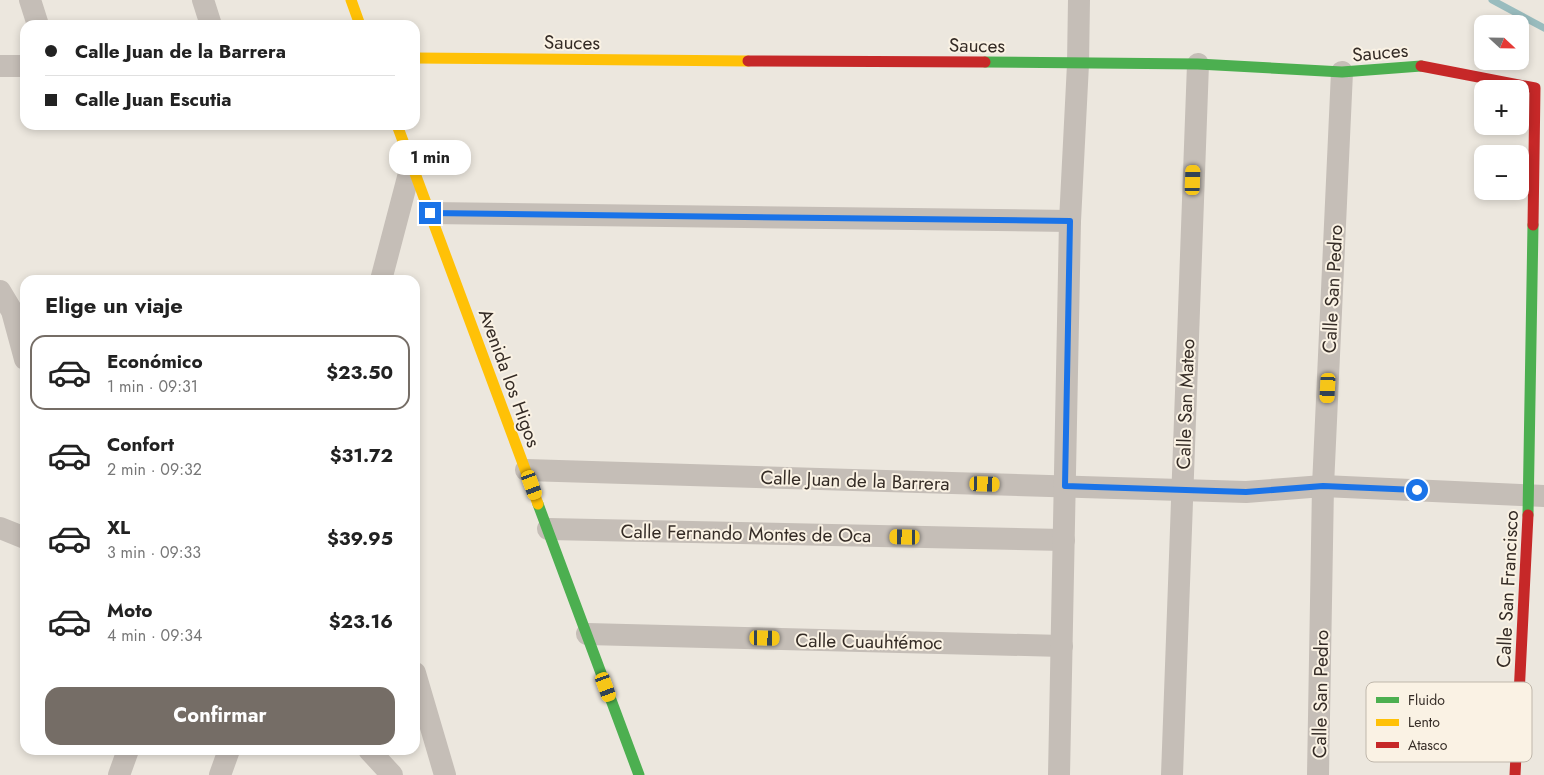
<!DOCTYPE html>
<html lang="es">
<head>
<meta charset="utf-8">
<style>
  :root { --surface:#fff; --page:#f2f2f2; --text:#222; --muted:#767676; --line:#e0e0e0; --accent:#756d66 }
  body { margin:0; font-family:Jost,sans-serif; background:var(--page); color:var(--text); height:100vh; display:flex; flex-direction:column; font-size:19px; white-space:nowrap }
  * { box-sizing:border-box; margin:0 }
  p { font-size:16px; color:var(--muted) }
  .icon { flex:none; width:28px; height:28px; fill:none; stroke:currentColor; stroke-width:2; stroke-linecap:round; stroke-linejoin:round }
  .map { position:relative; flex:1; overflow:hidden }
  .drawer { position:absolute; left:20px; top:275px; width:400px; height:480px; display:flex; flex-direction:column; background:var(--surface); border-radius:15px; box-shadow:0 2px 8px #0003 }
  .drawer>* { flex:none }
  .hud { position:absolute; left:20px; top:20px; width:400px; height:110px; border-radius:15px; box-shadow:0 2px 8px #0003; display:grid; align-content:center; height:110px; padding:0 25px; background:var(--surface) }
  .needle { width:32px; rotate:112deg }
  .tools { position:absolute; left:1474px; top:15px; display:grid; gap:10px }
  .tools a { display:grid; place-items:center; width:55px; height:55px; border-radius:10px; background:var(--surface); box-shadow:0 2px 8px #0003; font-size:25px }
  .end { position:absolute; width:22px; height:22px; margin:-11px; border:6px solid #1a73e8; background:#fff; box-shadow:0 0 0 2px #fff }
  .from { border-radius:50% }
  .bubble { position:absolute; height:35px; border-radius:15px; background:var(--surface); box-shadow:0 2px 8px #0003; font-size:16px; font-weight:700; line-height:35px; text-align:center }
  .car { position:absolute; width:15px; height:30px; margin:-15px -8px; border-radius:6px; box-shadow:0 0 4px 1px #0007; background:linear-gradient(#f5c518 24%,#345 0 40%,#f5c518 0 76%,#345 0 86%,#f5c518 0) }
  .hud b { display:flex; align-items:center; gap:18px; height:48px; font-size:19px }
  .hud b+b { border-top:1px solid var(--line) }
  .hud i { width:12px; height:12px; background:var(--text) }
  ul { padding:0; list-style:none }
  li { display:flex; align-items:center; gap:15px; height:75px; margin:0 10px 8px; padding:0 15px; border:2px solid transparent; border-radius:15px }
  li div { flex:1 }
  li b { display:block; font-size:19px }
  li em { font-style:normal; font-weight:700 }
  li.selected { border-color:var(--accent) }
  li>.icon { width:45px; height:45px; stroke-width:1.5 }
  h2 { padding:0 25px; font-size:22px; line-height:60px }
  .button { display:flex; gap:10px; margin-top:auto; padding:10px 25px }
  .button a { flex:1; height:58px; border-radius:15px; background:var(--accent); color:#fff; font-size:20px; font-weight:700; line-height:58px; text-align:center }
  .map>svg:first-child { display:block }
  .lines { fill:none; stroke-linecap:round; stroke-linejoin:round }
  .stream { stroke:#99bcbe; stroke-width:7 }
  .street { stroke:#c5beb7; stroke-width:22 }
  .fast { stroke:#4caf50; stroke-width:11 }
  .slow { stroke:#ffc107; stroke-width:11 }
  .jam { stroke:#c62828; stroke-width:11 }
  .route { stroke:#1a73e8; stroke-width:6 }
  .labels { text-anchor:middle; stroke-width:4; stroke-linejoin:round; paint-order:stroke }
  .street-label { font-size:19px; fill:#352c26; stroke:#faf2e4 }
  .key { fill:#faf2e4; stroke:#bfb7ab; stroke-width:1 }
  .key-label { font-size:14px; fill:#352c26 }
</style>
</head>
<body>
<div class="map">
<svg width="1544" height="775" viewBox="0 0 1544 775">
  <rect width="100%" height="100%" fill="#ece7de"/>
  <g class="lines">
    <path class="stream" d="M1492 0 1544 28"/>
    <g class="street">
      <path d="M30 0 38 25"/>
      <path d="M203 0 211 25"/>
      <path d="M0 66H25"/>
      <path d="M430 213 1070 221"/>
      <path d="M381 280 412 162"/>
      <path d="M0 291 12 311 25 359"/>
      <path d="M526 470 1246 492 1323 486 1544 496"/>
      <path d="M0 528 25 538"/>
      <path d="M548 529 1064 540"/>
      <path d="M587 634 1062 646"/>
      <path d="M415 673 445 775"/>
      <path d="M369 750 392 775"/>
      <path d="M119 775 128 750"/>
      <path d="M220 775 229 750"/>
      <path d="M1059 775 1070 221 1078 64 1079 0"/>
      <path d="M1172 775 1198 64"/>
      <path d="M1318 775 1323 486 1342 72"/>
    </g>
    <g class="fast">
      <path d="M985 62 1198 64 1342 72 1421 66"/>
      <path d="M538 504 639 775"/>
      <path d="M1528 515 1533 225"/>
    </g>
    <g class="slow">
      <path d="M351 0 360 25"/>
      <path d="M415 58 748 61"/>
      <path d="M397 125 538 504"/>
    </g>
    <g class="jam">
      <path d="M748 61 985 62"/>
      <path d="M1421 66 1535 88 1533 225"/>
      <path d="M1515 775 1528 515"/>
    </g>
  </g>
  <g class="lines">
    <path class="route" d="M430 213 1070 221 1065 486 1246 492 1323 486 1417 490"/>
  </g>
  <g class="labels">
    <g class="street-label">
      <text transform="translate(572 42) rotate(1)" y="7">Sauces</text>
      <text transform="translate(977 45) rotate(1)" y="7">Sauces</text>
      <text transform="translate(1380 52) rotate(-5)" y="7">Sauces</text>
      <text transform="translate(1332 289) rotate(-87)" y="7">Calle San Pedro</text>
      <text transform="translate(510 378) rotate(70)" y="7">Avenida los Higos</text>
      <text transform="translate(1185 404) rotate(-88)" y="7">Calle San Mateo</text>
      <text transform="translate(855 480) rotate(2)" y="7">Calle Juan de la Barrera</text>
      <text transform="translate(746 533) rotate(1)" y="7">Calle Fernando Montes de Oca</text>
      <text transform="translate(1507 589) rotate(-87)" y="7">Calle San Francisco</text>
      <text transform="translate(869 641) rotate(1)" y="7">Calle Cuauhtémoc</text>
      <text transform="translate(1320 694) rotate(-89)" y="7">Calle San Pedro</text>
    </g>
  </g>
  <rect x="1366" y="682" width="166" height="80" rx="8" class="key"/>
  <rect x="1376" y="697" width="23" height="6" fill="#4caf50"/>
  <rect x="1376" y="719" width="23" height="7" fill="#ffc107"/>
  <rect x="1376" y="742" width="23" height="6" fill="#c62828"/>
  <g class="key-label">
    <text x="1408" y="705">Fluido</text>
    <text x="1408" y="727">Lento</text>
    <text x="1408" y="750">Atasco</text>
  </g>
</svg>
<div class="tools">
<a><svg class="needle" viewBox="-14 -14 28 28"><path d="M0-13l5 13h-10z" fill="#e53935"/><path d="M0 13l5-13h-10z" fill="#767676"/></svg></a>
<a>+</a>
<a>−</a>
</div>
<i class="end from" style="left:1417px;top:490px"></i>
<i class="end" style="left:430px;top:213px"></i>
<div class="bubble" style="left:389px;top:140px;width:82px">1 min</div>
<i class="car" style="left:1193px;top:180px;rotate:2deg"></i>
<i class="car" style="left:1328px;top:388px;rotate:183deg"></i>
<i class="car" style="left:985px;top:484px;rotate:92deg"></i>
<i class="car" style="left:532px;top:485px;rotate:160deg"></i>
<i class="car" style="left:905px;top:537px;rotate:271deg"></i>
<i class="car" style="left:765px;top:638px;rotate:91deg"></i>
<i class="car" style="left:606px;top:687px;rotate:160deg"></i>
<div class="hud">
<b><i class="from"></i>Calle Juan de la Barrera</b>
<b><i></i>Calle Juan Escutia</b>
</div>
<section class="drawer">
<h2>Elige un viaje</h2>
<ul>
<li class="selected"><svg class="icon" aria-label="car" viewBox="0 0 24 24"><path d="M5 17H2v-5l4-1 3-4h7l3 4 3 1v5h-3M9 17h6M6 11h13"/><circle cx="7" cy="17" r="2"/><circle cx="17" cy="17" r="2"/></svg><div><b>Económico</b><p>1 min · 09:31</p></div><em>$23.50</em></li>
<li><svg class="icon" aria-label="car" viewBox="0 0 24 24"><path d="M5 17H2v-5l4-1 3-4h7l3 4 3 1v5h-3M9 17h6M6 11h13"/><circle cx="7" cy="17" r="2"/><circle cx="17" cy="17" r="2"/></svg><div><b>Confort</b><p>2 min · 09:32</p></div><em>$31.72</em></li>
<li><svg class="icon" aria-label="car" viewBox="0 0 24 24"><path d="M5 17H2v-5l4-1 3-4h7l3 4 3 1v5h-3M9 17h6M6 11h13"/><circle cx="7" cy="17" r="2"/><circle cx="17" cy="17" r="2"/></svg><div><b>XL</b><p>3 min · 09:33</p></div><em>$39.95</em></li>
<li><svg class="icon" aria-label="car" viewBox="0 0 24 24"><path d="M5 17H2v-5l4-1 3-4h7l3 4 3 1v5h-3M9 17h6M6 11h13"/><circle cx="7" cy="17" r="2"/><circle cx="17" cy="17" r="2"/></svg><div><b>Moto</b><p>4 min · 09:34</p></div><em>$23.16</em></li>
</ul>
<div class="button"><a>Confirmar</a></div>
</section>
</div>
</body>
</html>
